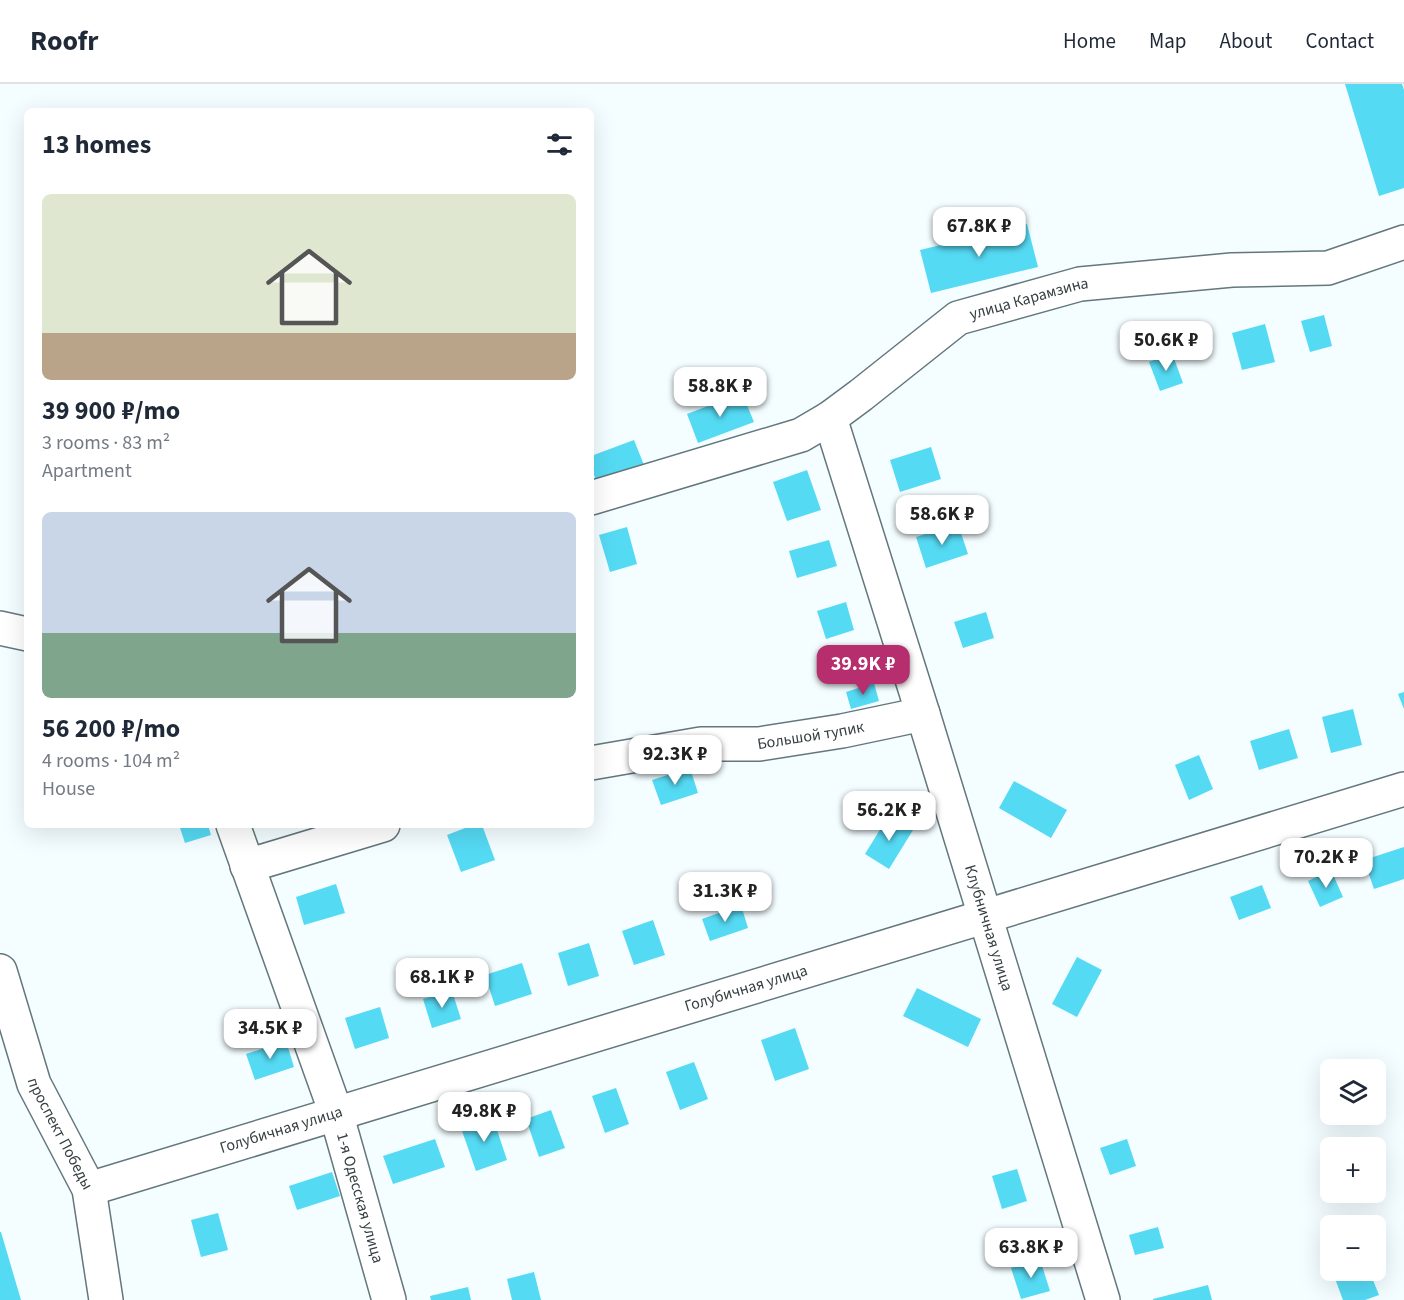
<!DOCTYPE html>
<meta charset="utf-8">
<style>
:root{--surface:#fff;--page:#f2f2f3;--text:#1f2937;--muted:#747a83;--line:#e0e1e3;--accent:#b62e6d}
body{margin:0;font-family:"Source Sans 3",sans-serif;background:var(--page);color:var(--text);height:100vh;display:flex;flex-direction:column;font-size:22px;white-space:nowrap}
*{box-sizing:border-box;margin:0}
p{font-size:20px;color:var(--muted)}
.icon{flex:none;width:33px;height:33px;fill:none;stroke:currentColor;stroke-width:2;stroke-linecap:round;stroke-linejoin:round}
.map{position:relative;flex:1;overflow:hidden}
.side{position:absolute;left:24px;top:24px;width:570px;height:720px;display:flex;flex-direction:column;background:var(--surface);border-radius:9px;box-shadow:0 6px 24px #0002}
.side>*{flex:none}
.buttons{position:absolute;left:1320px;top:975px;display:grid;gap:12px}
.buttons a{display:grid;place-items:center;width:66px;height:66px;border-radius:9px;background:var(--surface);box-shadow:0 6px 24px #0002;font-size:30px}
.price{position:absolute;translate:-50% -51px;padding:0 14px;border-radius:12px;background:#fff;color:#222;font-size:20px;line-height:39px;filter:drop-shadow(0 2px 3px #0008)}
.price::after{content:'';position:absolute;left:50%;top:36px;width:18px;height:14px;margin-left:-9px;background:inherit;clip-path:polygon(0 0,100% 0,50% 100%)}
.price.active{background:var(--accent);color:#fff}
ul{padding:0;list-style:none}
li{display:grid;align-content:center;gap:12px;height:318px;padding:0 18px}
li span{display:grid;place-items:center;height:186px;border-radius:9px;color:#555}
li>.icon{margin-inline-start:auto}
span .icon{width:108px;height:108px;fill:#fffc;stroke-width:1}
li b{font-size:26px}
h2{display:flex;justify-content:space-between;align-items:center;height:72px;padding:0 18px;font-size:26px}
header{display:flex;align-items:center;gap:36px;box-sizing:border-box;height:84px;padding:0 30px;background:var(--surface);border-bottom:2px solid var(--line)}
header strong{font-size:28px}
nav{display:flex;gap:33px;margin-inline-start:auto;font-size:21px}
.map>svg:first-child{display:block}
</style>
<header>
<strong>Roofr</strong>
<nav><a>Home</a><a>Map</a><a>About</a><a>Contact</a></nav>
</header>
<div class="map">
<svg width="1404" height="1216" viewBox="0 0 1404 1216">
<rect width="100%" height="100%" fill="#f4fdff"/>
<!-- building -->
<path fill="#55daf4" d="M 1345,0 L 1402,0 L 1404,6 L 1404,104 L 1379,112 Z
M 1027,140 L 1038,183 L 931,209 L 920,166 Z
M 1324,231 L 1332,262 L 1310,268 L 1301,237 Z
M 1265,240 L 1275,278 L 1242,286 L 1232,249 Z
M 1172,269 L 1183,299 L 1160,307 L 1149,278 Z
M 742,309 L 754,338 L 698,359 L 687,330 Z
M 634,356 L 644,381 L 597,399 L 591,383 L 591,372 Z
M 931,363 L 941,395 L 900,408 L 890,376 Z
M 807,386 L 821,426 L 787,437 L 773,398 Z
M 958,440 L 968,470 L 926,484 L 916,453 Z
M 627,443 L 637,480 L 610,488 L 599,451 Z
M 829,456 L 837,482 L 797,494 L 789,467 Z
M 846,518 L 854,546 L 826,555 L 817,527 Z
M 986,528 L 994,554 L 963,564 L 954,538 Z
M 874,599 L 879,617 L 851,625 L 846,608 Z
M 1404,608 L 1404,625 L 1398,610 Z
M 1353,625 L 1362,661 L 1331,669 L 1322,633 Z
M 1289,645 L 1298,674 L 1259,686 L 1250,657 Z
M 1199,671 L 1213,705 L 1189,716 L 1175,681 Z
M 690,684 L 698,709 L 661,721 L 652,696 Z
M 1014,697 L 1067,726 L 1051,754 L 999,724 Z
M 889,731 L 913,746 L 889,785 L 865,770 Z
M 179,741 L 208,741 L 211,751 L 185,759 Z
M 473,741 L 482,741 L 495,776 L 461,788 L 447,751 Z
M 1404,763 L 1404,795 L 1374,805 L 1364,776 Z
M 1331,786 L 1343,813 L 1320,823 L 1308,797 Z
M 336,800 L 345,829 L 304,841 L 296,813 Z
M 1262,801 L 1271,824 L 1239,836 L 1230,813 Z
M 741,821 L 748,844 L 710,857 L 702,835 Z
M 653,836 L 665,871 L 634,881 L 622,847 Z
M 589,859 L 599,892 L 568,902 L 558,869 Z
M 1077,873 L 1102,886 L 1077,933 L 1052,920 Z
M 522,879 L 532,910 L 495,922 L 485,891 Z
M 917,904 L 981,935 L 968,963 L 903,932 Z
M 452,907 L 461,935 L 432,944 L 423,915 Z
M 380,923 L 389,954 L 355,965 L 345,934 Z
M 795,944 L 809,985 L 775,997 L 761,956 Z
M 286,957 L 294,983 L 255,996 L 246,970 Z
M 694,978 L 708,1015 L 680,1026 L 666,988 Z
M 616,1004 L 629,1040 L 605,1049 L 592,1012 Z
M 551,1026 L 565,1064 L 539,1073 L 526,1035 Z
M 492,1031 L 507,1076 L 476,1087 L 460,1041 Z
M 435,1055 L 445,1083 L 393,1100 L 383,1072 Z
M 1127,1055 L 1136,1082 L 1110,1091 L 1100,1064 Z
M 1017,1085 L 1027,1117 L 1002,1125 L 992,1092 Z
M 332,1088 L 340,1112 L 297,1126 L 289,1102 Z
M 218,1129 L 228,1166 L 201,1173 L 191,1136 Z
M 1158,1143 L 1164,1164 L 1135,1171 L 1129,1151 Z
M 0,1148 L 1,1148 L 21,1216 L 0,1216 Z
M 1040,1175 L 1050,1207 L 1021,1215 L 1011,1184 Z
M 1348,1186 L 1369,1186 L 1379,1211 L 1365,1216 L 1343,1216 L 1334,1192 Z
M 534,1188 L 541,1216 L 512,1216 L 507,1195 Z
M 1208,1201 L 1212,1216 L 1153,1216 L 1153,1215 Z
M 468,1203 L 471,1216 L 431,1216 L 430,1212 Z"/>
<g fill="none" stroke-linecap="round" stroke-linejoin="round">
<!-- minor casing -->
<g stroke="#63777c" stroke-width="36">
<g id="minor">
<path id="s1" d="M 830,334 L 923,630 L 1103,1216"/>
<path id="s2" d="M 591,414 L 801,351 L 830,334 L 861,311 L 958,234 L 1080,200 L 1232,186 L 1328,184 L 1404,158"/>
<path d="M 0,544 L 27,550"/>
<path id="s3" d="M 591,679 L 701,660 L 759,660 L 842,647 L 923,630"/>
<path id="s4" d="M 233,741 L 336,1029 L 389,1216"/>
<path d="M 247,782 L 383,741"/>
<path id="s5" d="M 0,887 L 34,1000 L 89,1105 L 106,1216"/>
<path id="s6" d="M 89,1105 C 527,969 966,839 1404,705"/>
</g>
</g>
<!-- minor -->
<use href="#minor" stroke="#fff" stroke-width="33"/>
</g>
<g text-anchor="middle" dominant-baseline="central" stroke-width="4.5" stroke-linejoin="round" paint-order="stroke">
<!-- street labels -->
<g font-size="16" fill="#363f41" stroke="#f4fdff">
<text stroke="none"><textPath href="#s2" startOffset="489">улица Карамзина</textPath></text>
<text stroke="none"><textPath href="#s3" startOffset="222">Большой тупик</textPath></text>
<text stroke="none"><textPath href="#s1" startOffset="534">Клубничная улица</textPath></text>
<text stroke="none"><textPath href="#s6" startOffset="687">Голубичная улица</textPath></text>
<text stroke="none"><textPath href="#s6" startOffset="201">Голубичная улица</textPath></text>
<text stroke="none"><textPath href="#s5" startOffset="174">проспект Победы</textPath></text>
<text stroke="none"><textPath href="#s4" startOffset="394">1-я Одесская улица</textPath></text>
</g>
</g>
</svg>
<div class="buttons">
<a><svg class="icon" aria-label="layers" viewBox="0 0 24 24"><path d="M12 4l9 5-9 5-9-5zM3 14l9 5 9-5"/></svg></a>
<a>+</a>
<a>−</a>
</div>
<b class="price" style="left:979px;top:174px">67.8K ₽</b>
<b class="price" style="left:1166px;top:288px">50.6K ₽</b>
<b class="price" style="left:720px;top:334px">58.8K ₽</b>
<b class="price" style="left:942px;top:462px">58.6K ₽</b>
<b class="price active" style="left:863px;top:612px">39.9K ₽</b>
<b class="price" style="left:675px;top:702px">92.3K ₽</b>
<b class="price" style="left:889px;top:758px">56.2K ₽</b>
<b class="price" style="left:1326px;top:805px">70.2K ₽</b>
<b class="price" style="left:725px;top:839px">31.3K ₽</b>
<b class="price" style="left:442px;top:925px">68.1K ₽</b>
<b class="price" style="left:270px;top:976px">34.5K ₽</b>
<b class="price" style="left:484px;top:1059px">49.8K ₽</b>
<b class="price" style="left:1031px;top:1195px">63.8K ₽</b>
<section class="side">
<h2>13 homes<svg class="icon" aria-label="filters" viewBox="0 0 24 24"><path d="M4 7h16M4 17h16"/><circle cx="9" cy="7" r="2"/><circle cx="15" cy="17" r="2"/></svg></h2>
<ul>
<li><span style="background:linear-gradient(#dfe7d0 75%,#b9a48a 0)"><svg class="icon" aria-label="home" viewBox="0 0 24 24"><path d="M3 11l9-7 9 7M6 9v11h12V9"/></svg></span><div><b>39 900 ₽/mo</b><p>3 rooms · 83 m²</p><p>Apartment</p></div></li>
<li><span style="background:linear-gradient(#c9d6e8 65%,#7fa58c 0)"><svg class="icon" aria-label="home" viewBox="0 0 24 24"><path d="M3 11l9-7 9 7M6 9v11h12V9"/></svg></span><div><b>56 200 ₽/mo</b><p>4 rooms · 104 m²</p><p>House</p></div></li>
</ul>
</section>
</div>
